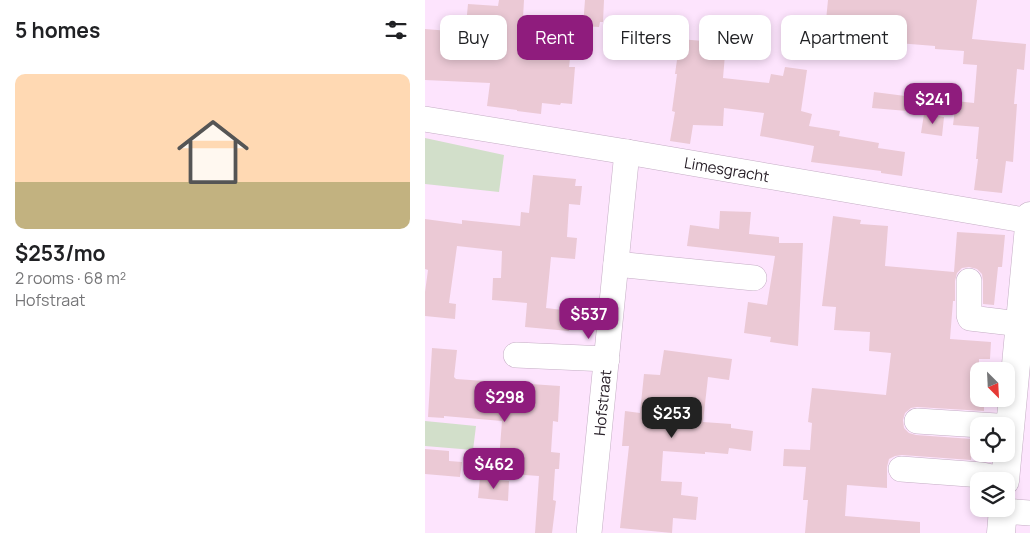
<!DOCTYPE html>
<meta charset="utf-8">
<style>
:root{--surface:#fff;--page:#f6f6f6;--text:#202124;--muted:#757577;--accent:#8f1c7d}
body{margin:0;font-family:Manrope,sans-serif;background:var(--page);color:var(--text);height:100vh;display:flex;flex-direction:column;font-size:19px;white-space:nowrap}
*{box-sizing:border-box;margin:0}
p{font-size:16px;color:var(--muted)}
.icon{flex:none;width:28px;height:28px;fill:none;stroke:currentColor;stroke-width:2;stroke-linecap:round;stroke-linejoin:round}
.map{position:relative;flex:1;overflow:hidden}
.drawer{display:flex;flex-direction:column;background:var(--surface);width:425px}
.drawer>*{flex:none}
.top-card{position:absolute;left:15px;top:15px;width:475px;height:45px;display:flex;gap:10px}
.needle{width:32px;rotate:156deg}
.fabs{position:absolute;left:545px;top:362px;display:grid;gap:10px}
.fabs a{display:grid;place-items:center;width:45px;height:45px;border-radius:10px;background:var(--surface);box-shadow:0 2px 8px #0003;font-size:25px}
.price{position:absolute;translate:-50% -42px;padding:0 11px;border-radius:10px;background:var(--accent);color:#fff;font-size:16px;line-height:32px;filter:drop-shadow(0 1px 2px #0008)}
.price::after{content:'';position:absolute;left:50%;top:30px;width:15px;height:11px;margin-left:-8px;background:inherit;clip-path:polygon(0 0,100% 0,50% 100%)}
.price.current{background:#222;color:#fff}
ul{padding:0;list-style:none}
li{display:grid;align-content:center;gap:10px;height:265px;padding:0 15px}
li span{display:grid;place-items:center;height:155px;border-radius:10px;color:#555}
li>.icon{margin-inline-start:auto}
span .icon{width:90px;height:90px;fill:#fffc;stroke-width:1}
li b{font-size:21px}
h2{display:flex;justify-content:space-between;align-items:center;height:60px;padding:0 15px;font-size:21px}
.pill{padding:0 18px;border-radius:10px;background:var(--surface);box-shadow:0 2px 8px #0003;font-size:18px;line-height:45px}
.pill.current{background:var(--accent);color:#fff}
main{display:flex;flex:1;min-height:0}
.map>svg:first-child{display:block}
</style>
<main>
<section class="drawer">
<h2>5 homes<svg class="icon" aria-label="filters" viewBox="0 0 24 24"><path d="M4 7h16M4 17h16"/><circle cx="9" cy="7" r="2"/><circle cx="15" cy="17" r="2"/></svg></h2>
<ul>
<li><span style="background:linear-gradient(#ffd9b3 70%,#c2b280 0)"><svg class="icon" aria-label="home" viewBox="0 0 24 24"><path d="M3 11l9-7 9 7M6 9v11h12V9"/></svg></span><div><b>$253/mo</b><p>2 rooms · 68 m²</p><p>Hofstraat</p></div></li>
</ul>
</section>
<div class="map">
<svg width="605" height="533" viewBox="0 0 605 533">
<rect width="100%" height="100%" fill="#fde4fd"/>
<!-- green -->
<path fill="#d2dfca" d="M 0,138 L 79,155 L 74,192 L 0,184 Z
M 0,421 L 51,426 L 48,450 L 0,446 Z"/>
<!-- building -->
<path fill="#ebc9d5" d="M 74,0 L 99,0 L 97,36 L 123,38 L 122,49 L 146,50 L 144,67 L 150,67 L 147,104 L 136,103 L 135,105 L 117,103 L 116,114 L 92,111 L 92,110 L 62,106 L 65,83 L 0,80 L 0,29 L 37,32 L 37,25 L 41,25 L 43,4 L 73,6 Z
M 160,0 L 179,0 L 178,22 L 175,22 L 174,27 L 158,26 Z
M 403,0 L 552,0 L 547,39 L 601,44 L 599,70 L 592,69 L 589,104 L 592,104 L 588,162 L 581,161 L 577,193 L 549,190 L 553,159 L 551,159 L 554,127 L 528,125 L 531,101 L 549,103 L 552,65 L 538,64 L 539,51 L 510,49 L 510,46 L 422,39 L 421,43 L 399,41 Z
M 255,39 L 301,43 L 298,78 L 344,83 L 346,74 L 358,76 L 360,67 L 382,70 L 376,111 L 387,114 L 384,126 L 415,131 L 414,136 L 454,143 L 453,148 L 480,152 L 477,176 L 456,173 L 456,171 L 386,162 L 389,146 L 335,136 L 339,113 L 299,108 L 298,126 L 268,125 L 265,144 L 245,141 L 250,112 L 247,111 L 252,74 L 250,74 Z
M 449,92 L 496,98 L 494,112 L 447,108 Z
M 499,114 L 519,117 L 517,136 L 496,133 Z
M 108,175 L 151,179 L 150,186 L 157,186 L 155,205 L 144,204 L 142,237 L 152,238 L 150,259 L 126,257 L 121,308 L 146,311 L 144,331 L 100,327 L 102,303 L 67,300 L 68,278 L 76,278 L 77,251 L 32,246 L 24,303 L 31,304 L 30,319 L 0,316 L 0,292 L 3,270 L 0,269 L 0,219 L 37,224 L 37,220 L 95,226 L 96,212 L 104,213 Z
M 295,211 L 326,212 L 324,234 L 354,237 L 354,243 L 378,243 L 373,346 L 345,342 L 346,337 L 319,333 L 323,302 L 342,305 L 350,256 L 262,246 L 265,225 L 294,229 Z
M 408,216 L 436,220 L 435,224 L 463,226 L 460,266 L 529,272 L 532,232 L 580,235 L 577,267 L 573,267 L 569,305 L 558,304 L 558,281 L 557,274 L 552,269 L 544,267 L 537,268 L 532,273 L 530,281 L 530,301 L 528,301 L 525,339 L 566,342 L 565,359 L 554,359 L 554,399 L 559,399 L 559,411 L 492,407 L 486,408 L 480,413 L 478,420 L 479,428 L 484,433 L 491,435 L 547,439 L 546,460 L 477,455 L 470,456 L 464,459 L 462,467 L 462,488 L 422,485 L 420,516 L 495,522 L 495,533 L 380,533 L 383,500 L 378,500 L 381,467 L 358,466 L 359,449 L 385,450 L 387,423 L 383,422 L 387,388 L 461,395 L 466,353 L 444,351 L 445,332 L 409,330 L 411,307 L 397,306 Z
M 7,348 L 32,350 L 29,377 L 31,379 L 135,386 L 133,422 L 128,421 L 126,452 L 135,453 L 134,469 L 130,469 L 128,500 L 131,501 L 127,533 L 110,533 L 114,476 L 73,473 L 77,421 L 19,416 L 19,418 L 3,417 Z
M 239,350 L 307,359 L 304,380 L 283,377 L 278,422 L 306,424 L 306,428 L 328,431 L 326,451 L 304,448 L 303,454 L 280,452 L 280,454 L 238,451 L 236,481 L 257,482 L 256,495 L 273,497 L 271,520 L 248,518 L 247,533 L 195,528 L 204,446 L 197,446 L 200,411 L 215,413 L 219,374 L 235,375 Z
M 0,449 L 24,451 L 24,461 L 37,462 L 35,477 L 0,474 Z
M 55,478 L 84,481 L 83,501 L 53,498 Z"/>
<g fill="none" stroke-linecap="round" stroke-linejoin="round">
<!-- minor casing -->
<g stroke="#c4adc4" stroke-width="26">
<g id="minor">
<path id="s1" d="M 0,119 L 202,152 L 605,221"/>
<path d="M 191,264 L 329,278"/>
<path d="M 544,281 L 544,315 L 545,318 L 595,324"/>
<path d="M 91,355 L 182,359"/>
<path d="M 492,421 L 572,426"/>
<path d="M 476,469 L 557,475 L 581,480"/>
<path d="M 578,511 L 605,513"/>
<path id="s2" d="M 164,533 L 202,152"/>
</g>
</g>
<!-- major casing -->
<g stroke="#c4adc4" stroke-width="29">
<path id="major" d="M 580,481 L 605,216
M 576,533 L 578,509"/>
</g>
<!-- minor -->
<use href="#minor" stroke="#fff" stroke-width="25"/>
<!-- major -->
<use href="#major" stroke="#fff" stroke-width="28"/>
</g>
<g text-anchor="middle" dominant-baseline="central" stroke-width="4.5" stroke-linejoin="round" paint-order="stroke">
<!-- street labels -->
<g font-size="15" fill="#292029" stroke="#fff">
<text stroke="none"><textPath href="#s1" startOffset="306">Limesgracht</textPath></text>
<text stroke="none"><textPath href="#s2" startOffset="131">Hofstraat</textPath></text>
</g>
</g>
</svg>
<div class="fabs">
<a><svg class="needle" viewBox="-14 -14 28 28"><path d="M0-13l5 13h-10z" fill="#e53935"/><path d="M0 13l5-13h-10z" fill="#757577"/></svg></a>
<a><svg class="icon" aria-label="locate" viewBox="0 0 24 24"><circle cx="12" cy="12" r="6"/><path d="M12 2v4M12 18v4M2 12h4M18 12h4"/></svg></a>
<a><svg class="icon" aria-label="layers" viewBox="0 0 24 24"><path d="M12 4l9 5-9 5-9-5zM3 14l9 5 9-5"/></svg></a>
</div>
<b class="price" style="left:508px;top:125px">$241</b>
<b class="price" style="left:164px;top:340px">$537</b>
<b class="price" style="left:80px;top:423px">$298</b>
<b class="price current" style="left:247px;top:439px">$253</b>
<b class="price" style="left:69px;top:490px">$462</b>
<div class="top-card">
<a class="pill">Buy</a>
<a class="pill current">Rent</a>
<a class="pill">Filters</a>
<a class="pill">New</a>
<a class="pill">Apartment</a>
</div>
</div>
</main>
